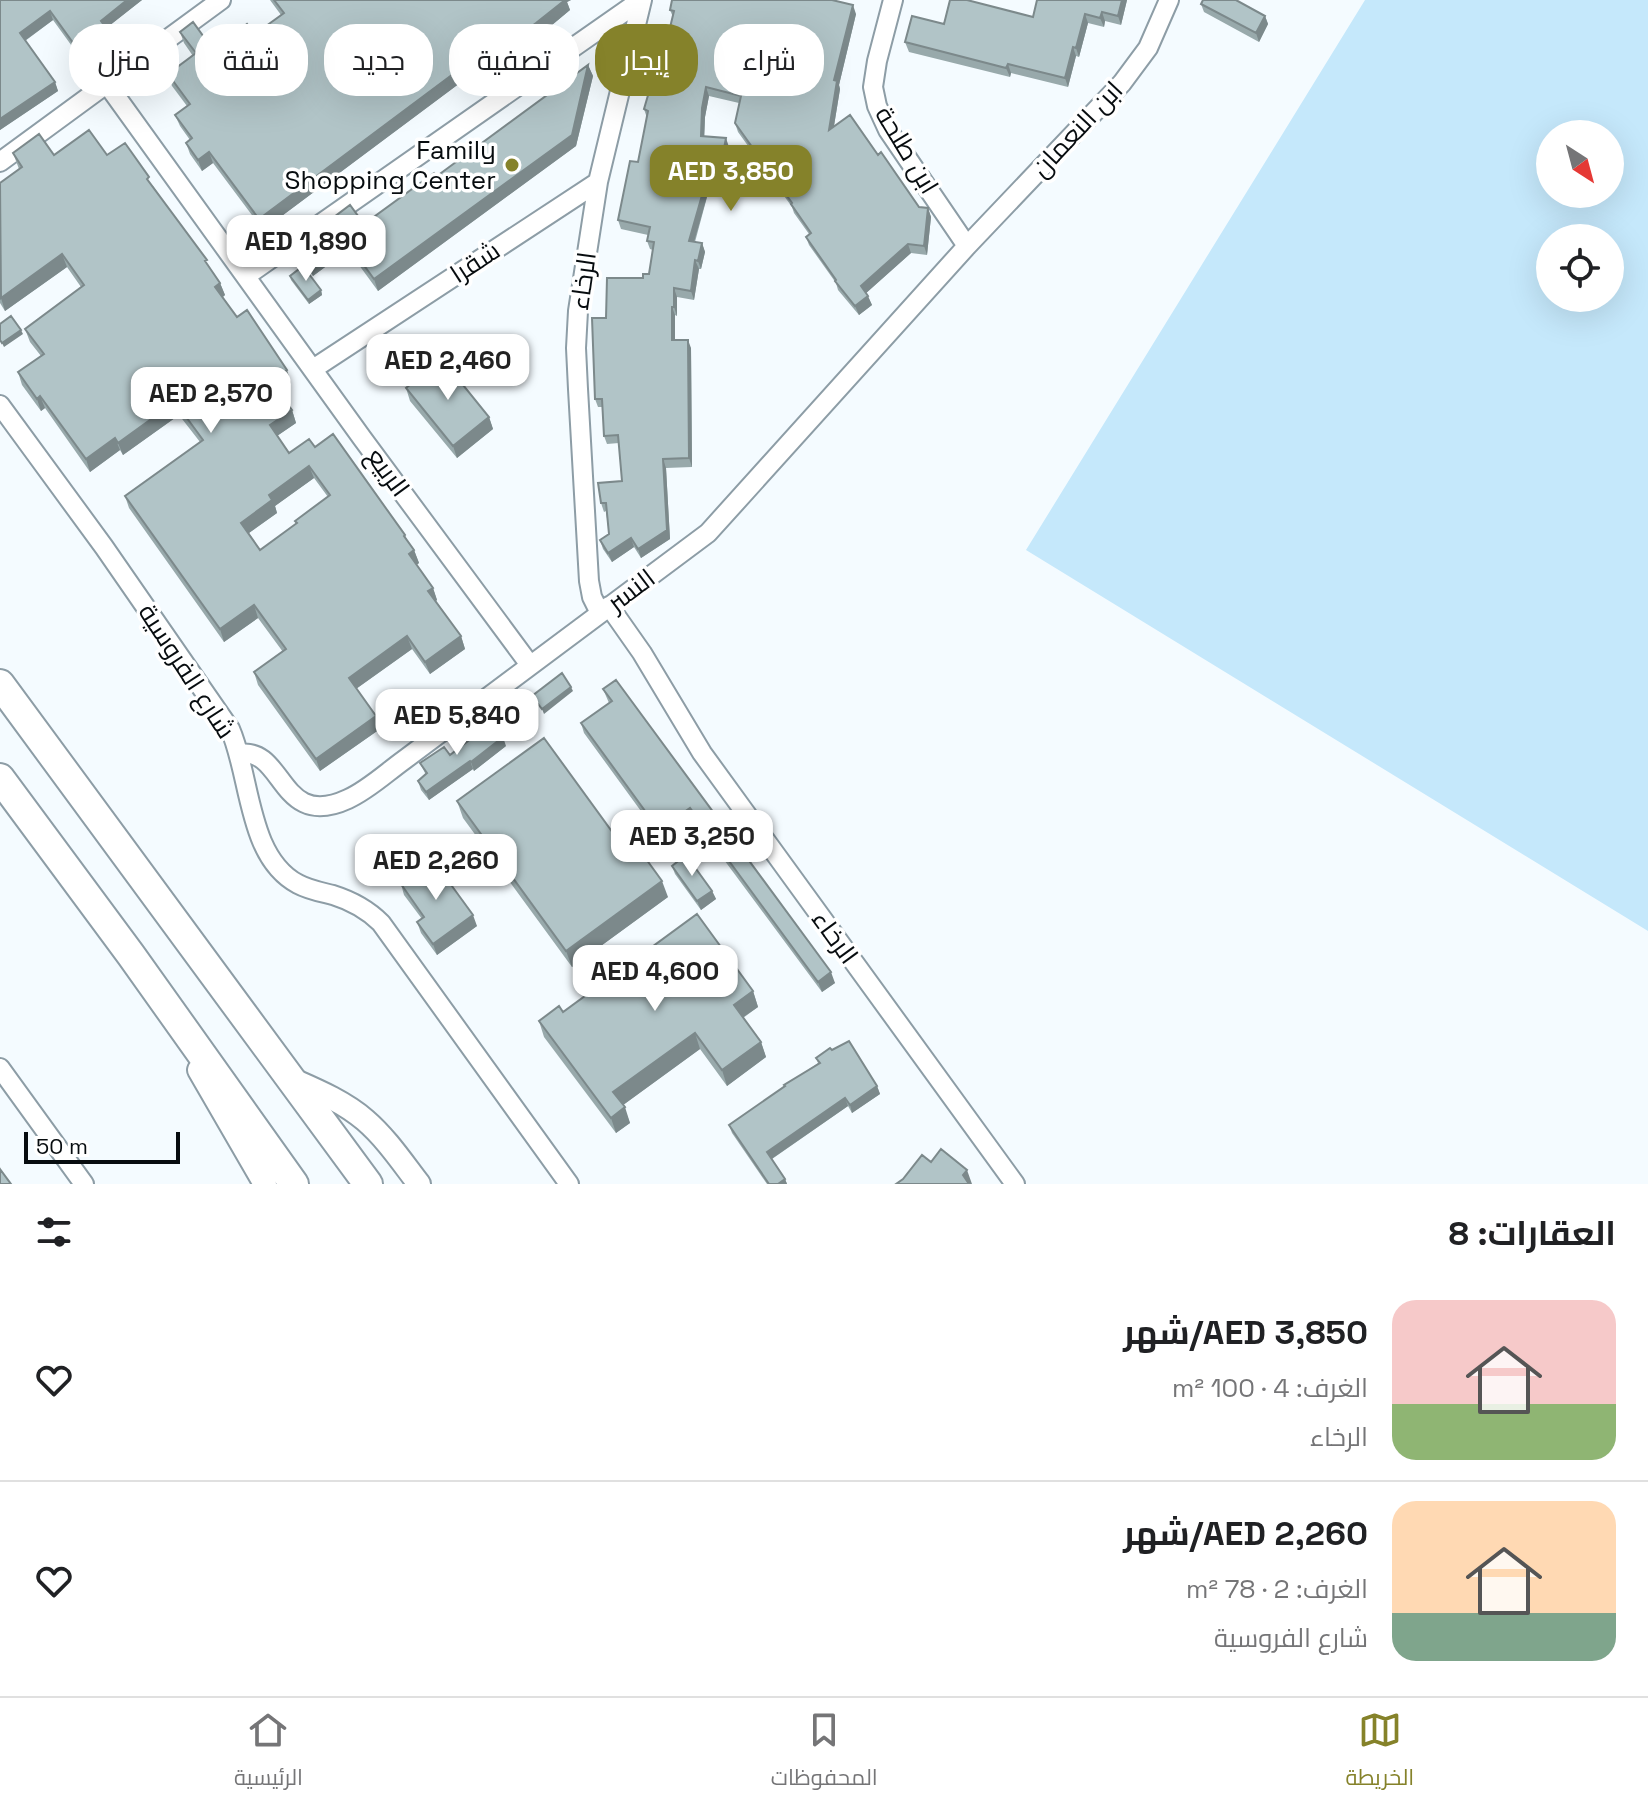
<!DOCTYPE html>
<html lang="ar">
<meta charset="utf-8">
<style>
:root{--surface:#fff;--page:#f2f2f2;--text:#202124;--muted:#757577;--line:#e0e0e0;--accent:#85822a}
body{margin:0;font-family:"Space Grotesk",Cairo,sans-serif;background:var(--page);color:var(--text);direction:rtl;height:100vh;display:flex;flex-direction:column;font-size:30px;white-space:nowrap}
*{box-sizing:border-box;margin:0}
p{font-size:26px;color:var(--muted)}
.icon{flex:none;width:44px;height:44px;fill:none;stroke:currentColor;stroke-width:2;stroke-linecap:round;stroke-linejoin:round}
.map{position:relative;height:1184px;overflow:hidden;direction:ltr}
.details{display:flex;flex-direction:column;background:var(--surface);flex:1}
.details>*{flex:none}
.top-card{position:absolute;left:24px;top:24px;width:800px;height:72px;direction:rtl;display:flex;gap:16px}
.needle{width:52px;rotate:144deg}
.controls{position:absolute;left:1536px;top:120px;display:grid;gap:16px}
.controls a{display:grid;place-items:center;width:88px;height:88px;border-radius:50%;background:var(--surface);box-shadow:0 8px 32px #0002;font-size:40px}
.scale{position:absolute;left:24px;bottom:20px;width:156px;box-sizing:border-box;padding-left:8px;border:4px solid #070c0f;border-top:0;font-size:22px;line-height:28px;white-space:nowrap;color:#070c0f;-webkit-text-stroke:6px #fff;paint-order:stroke}
.price{position:absolute;translate:-50% -68px;padding:0 18px;border-radius:16px;background:#fff;color:#222;font-size:26px;line-height:52px;filter:drop-shadow(0 2px 4px #0008)}
.price::after{content:'';position:absolute;left:50%;top:48px;width:24px;height:18px;margin-left:-12px;background:inherit;clip-path:polygon(0 0,100% 0,50% 100%)}
.price.on{background:var(--accent);color:#fff}
ul{padding:0;list-style:none}
li{display:flex;align-items:center;gap:24px;height:200px;padding:0 32px}
li+li{border-top:2px solid var(--line)}
li span{display:grid;place-items:center;flex:none;width:224px;height:160px;border-radius:24px;color:#555}
li>.icon{margin-inline-start:auto}
span .icon{width:96px;height:96px;fill:#fffc;stroke-width:1}
li b{font-size:34px}
h2{display:flex;justify-content:space-between;align-items:center;height:96px;padding:0 32px;font-size:34px}
.pill{padding:0 28px;border-radius:32px;background:var(--surface);box-shadow:0 8px 32px #0002;font-size:28px;line-height:72px}
.pill.on{background:var(--accent);color:#fff}
.tabs{display:flex;justify-content:space-around;align-items:center;height:112px;border-top:2px solid var(--line);background:var(--surface);font-size:22px;color:var(--muted)}
.tabs a{display:grid;justify-items:center;gap:4px}
.tabs .on{color:var(--accent)}
.map>svg:first-child{display:block}
</style>
<div class="map">
<svg width="1648" height="1184" viewBox="0 0 1648 1184">
<rect width="100%" height="100%" fill="#f4fbff"/>
<!-- green -->
<path fill="#c5e8fb" fill-rule="evenodd" d="M 1365,0 L 1648,0 L 1648,931 L 1026,550 ZM 1550,134 L 1610,134 L 1610,194 L 1550,194 ZM 1550,238 L 1610,238 L 1610,298 L 1550,298 Z"/>
<g fill="none" stroke-linecap="round" stroke-linejoin="round">
<!-- minor casing -->
<g stroke="#8d9da6" stroke-width="22">
<path id="minor" d="M 893,0 L 877,61 L 873,87 L 877,106 L 888,130 L 967,246
M 107,84 L 362,438 L 530,665
M 0,162 L 221,0
M 246,276 L 641,0
M 313,369 L 598,182
M 0,405 L 104,547 L 230,729 C 251,776 247,857 298,884 C 309,890 321,892 333,895 C 352,901 367,909 381,923 L 569,1184
M 609,606 L 642,653 L 702,753 L 1015,1184
M 600,613 L 592,597 L 589,581 L 578,389 L 576,348 L 578,311 L 598,182 L 642,0
M 240,754 C 285,747 279,831 348,799 C 368,790 386,773 404,760 L 708,533 L 967,246 L 1122,83 L 1148,48 L 1169,0
M 0,1068 L 84,1184"/>
</g>
<!-- tertiary casing -->
<g stroke="#8d9da6" stroke-width="26">
<path id="tertiary" d="M 199,1070 L 265,1184
M 293,1080 C 318,1091 344,1102 365,1120 C 386,1138 402,1162 419,1184"/>
</g>
<!-- trunk casing -->
<g stroke="#8d9da6" stroke-width="32">
<path id="trunk" d="M 0,684 L 368,1184
M 0,778 L 131,955 L 294,1184"/>
</g>
<!-- minor -->
<use href="#minor" stroke="#fff" stroke-width="18"/>
<!-- tertiary -->
<use href="#tertiary" stroke="#fff" stroke-width="22"/>
<!-- trunk -->
<use href="#trunk" stroke="#fff" stroke-width="28"/>
</g>
<!-- wall -->
<path fill="#98a9ab" fill-rule="evenodd" d="M 0,0 L 142,0 L 106,28 L 115,40 L 118,49 L 87,71 L 77,58 L 74,49 L 53,20 L 25,41 L 55,82 L 58,91 L 0,130 Z
M 270,0 L 571,0 L 567,2 L 570,10 L 540,35 L 490,70 L 489,68 L 467,84 L 464,80 L 263,230 L 213,163 L 202,171 L 190,154 L 186,143 L 190,140 L 180,126 L 175,115 L 187,106 L 172,86 L 168,74 L 193,56 L 184,43 L 180,32 L 209,44 L 223,43 L 255,34 L 281,15 Z
M 1037,0 L 1127,0 L 1121,25 L 1105,21 L 1104,27 L 1088,23 L 1079,57 L 1076,56 L 1068,87 L 1011,73 L 1010,77 L 909,52 L 905,42 L 944,24 L 1033,17 Z
M 1201,4 L 1265,16 L 1268,24 L 1259,42 L 1204,12 Z
M 670,10 L 856,14 L 839,85 L 840,89 L 834,126 L 878,155 L 919,207 L 928,208 L 931,217 L 927,255 L 911,253 L 866,293 L 872,305 L 859,315 L 838,290 L 836,283 L 809,245 L 806,237 L 809,234 L 794,213 L 792,207 L 738,132 L 735,123 L 739,103 L 709,96 L 705,117 L 704,136 L 729,147 L 721,188 L 710,186 L 695,242 L 702,243 L 705,252 L 701,269 L 699,269 L 694,300 L 677,297 L 677,316 L 675,315 L 675,340 L 691,348 L 692,467 L 666,468 L 670,539 L 641,558 L 634,547 L 612,562 L 603,549 L 600,540 L 609,534 L 606,511 L 604,512 L 601,503 L 622,481 L 619,443 L 607,444 L 604,436 L 603,407 L 598,407 L 595,399 L 606,318 L 643,278 L 649,274 L 653,250 L 650,249 L 647,241 L 648,235 L 621,229 L 618,220 L 638,162 L 647,118 L 644,109 L 660,69 L 673,17 Z
M 588,65 L 593,76 L 576,146 L 378,291 L 348,250 L 313,276 L 297,256 L 293,244 L 314,232 L 364,224 L 437,176 Z
M 13,153 L 107,155 L 153,186 L 220,283 L 225,295 L 223,297 L 237,317 L 291,383 L 278,392 L 292,410 L 296,423 L 277,436 L 289,453 L 315,447 L 405,535 L 407,540 L 414,550 L 419,563 L 416,565 L 433,588 L 437,600 L 436,601 L 461,636 L 465,649 L 430,674 L 412,649 L 356,689 L 380,729 L 320,771 L 258,685 L 254,672 L 283,652 L 258,618 L 224,642 L 129,508 L 125,496 L 200,442 L 179,415 L 123,455 L 120,450 L 90,472 L 45,408 L 41,411 L 22,385 L 18,372 L 41,356 L 30,342 L 25,329 L 81,287 L 67,267 L 5,311 L 0,303 L 0,183 L 19,169 ZM 314,478 L 328,497 L 295,521 L 296,524 L 260,550 L 249,533 L 277,513 L 275,506 Z
M 290,276 L 321,290 L 322,295 L 309,304 L 291,280 Z
M 406,388 L 489,417 L 493,429 L 457,458 L 410,401 Z
M 603,689 L 835,983 L 822,992 L 693,818 L 662,840 L 584,733 L 581,723 L 609,703 Z
M 506,746 L 474,771 L 473,769 L 429,800 L 421,790 L 418,781 L 426,775 L 420,763 L 450,755 Z
M 457,801 L 668,897 L 572,967 L 463,818 Z
M 672,866 L 712,891 L 716,899 L 701,910 L 675,874 Z
M 401,884 L 477,926 L 437,955 L 421,933 L 417,922 L 422,919 L 404,895 Z
M 753,991 L 758,1007 L 743,1018 L 761,1042 L 766,1057 L 727,1086 L 700,1049 L 623,1105 L 630,1123 L 616,1133 L 544,1037 L 539,1021 L 563,1012 Z
M 832,1050 L 877,1086 L 880,1094 L 852,1113 L 848,1106 L 772,1159 L 785,1179 L 787,1184 L 767,1184 L 732,1133 L 729,1125 L 818,1063 L 816,1058 Z"/>
<!-- shaded-wall -->
<path fill="#7c898b" d="M 127,0 L 142,0 L 104,30 L 101,21 Z
M 564,0 L 571,0 L 567,2 L 570,10 L 540,35 L 490,70 L 486,59 Z
M 1122,0 L 1127,0 L 1121,25 L 1118,16 Z
M 853,5 L 856,14 L 839,85 L 840,89 L 832,138 L 829,130 L 834,80 Z
M 50,11 L 53,20 L 23,42 L 20,33 Z
M 1102,12 L 1105,21 L 1104,27 L 1100,18 Z
M 1085,14 L 1088,23 L 1079,57 L 1076,48 Z
M 1265,16 L 1268,24 L 1259,42 L 1256,33 Z
M 115,40 L 118,49 L 87,71 L 84,62 Z
M 1073,47 L 1076,56 L 1068,87 L 1065,78 Z
M 485,57 L 489,68 L 467,84 L 463,73 Z
M 1008,64 L 1011,73 L 1010,77 L 1006,68 Z
M 588,65 L 593,76 L 576,146 L 378,291 L 374,279 Z
M 460,69 L 464,80 L 263,230 L 259,219 Z
M 55,82 L 58,91 L 0,130 L 0,119 Z
M 706,87 L 709,96 L 705,117 L 704,145 L 701,136 L 702,108 Z
M 726,138 L 729,147 L 721,188 L 718,180 Z
M 209,152 L 213,163 L 202,171 L 198,160 Z
M 707,178 L 710,186 L 692,249 L 689,241 Z
M 928,208 L 931,217 L 927,255 L 924,246 Z
M 344,238 L 348,250 L 313,276 L 308,264 Z
M 702,243 L 705,252 L 701,269 L 698,261 Z
M 908,244 L 911,253 L 864,295 L 861,286 Z
M 62,254 L 67,267 L 5,311 L 1,298 Z
M 695,260 L 699,269 L 694,300 L 691,291 Z
M 220,283 L 225,295 L 220,299 L 215,287 Z
M 674,288 L 677,297 L 677,316 L 674,307 Z
M 321,290 L 322,295 L 309,304 L 308,300 Z
M 868,296 L 872,305 L 859,315 L 855,306 Z
M 672,307 L 675,315 L 675,349 L 672,340 Z
M 21,330 L 23,334 L 4,347 L 2,343 Z
M 688,340 L 691,348 L 692,467 L 689,458 Z
M 287,370 L 291,383 L 275,394 L 271,382 Z
M 40,396 L 45,408 L 41,411 L 37,399 Z
M 175,402 L 179,415 L 123,455 L 118,443 Z
M 292,410 L 296,423 L 274,438 L 270,425 Z
M 489,417 L 493,429 L 457,458 L 453,446 Z
M 115,438 L 120,450 L 90,472 L 86,459 Z
M 663,459 L 666,468 L 670,539 L 641,558 L 638,549 Z
M 309,466 L 314,478 L 275,506 L 277,513 L 246,535 L 241,523 L 269,495 Z
M 631,538 L 634,547 L 612,562 L 608,553 Z
M 414,550 L 419,563 L 414,567 L 409,554 Z
M 433,588 L 437,600 L 433,603 L 428,591 Z
M 254,605 L 258,618 L 224,642 L 220,629 Z
M 407,636 L 412,649 L 353,691 L 349,678 Z
M 461,636 L 465,649 L 430,674 L 425,662 Z
M 571,687 L 573,691 L 544,714 L 542,709 Z
M 376,716 L 380,729 L 320,771 L 316,759 Z
M 503,737 L 506,746 L 474,771 L 471,762 Z
M 470,761 L 473,769 L 429,800 L 426,792 Z
M 690,808 L 693,818 L 662,840 L 659,830 Z
M 662,881 L 668,897 L 572,967 L 566,951 Z
M 712,891 L 716,899 L 701,910 L 697,901 Z
M 473,915 L 477,926 L 437,955 L 433,944 Z
M 831,972 L 835,983 L 822,992 L 818,982 Z
M 753,991 L 758,1007 L 739,1020 L 734,1005 Z
M 695,1033 L 700,1049 L 619,1108 L 613,1092 Z
M 761,1042 L 766,1057 L 727,1086 L 722,1070 Z
M 877,1086 L 880,1094 L 852,1113 L 850,1105 Z
M 845,1098 L 848,1106 L 770,1160 L 767,1152 Z
M 625,1107 L 630,1123 L 616,1133 L 611,1118 Z
M 967,1170 L 972,1184 L 966,1184 L 963,1175 Z
M 785,1179 L 787,1184 L 778,1184 Z"/>
<!-- building -->
<path fill="#b1c4c7" stroke="#7c898b" stroke-width="2" fill-rule="evenodd" d="M 0,0 L 127,0 L 101,21 L 115,40 L 84,62 L 74,49 L 76,47 L 50,11 L 20,33 L 55,82 L 0,119 Z
M 274,0 L 565,0 L 536,23 L 486,59 L 485,57 L 463,73 L 460,69 L 259,219 L 209,152 L 198,160 L 186,143 L 192,138 L 175,115 L 190,104 L 168,74 L 196,53 L 180,32 L 193,22 L 209,44 L 219,37 L 223,43 L 247,24 L 255,34 L 284,13 Z
M 672,0 L 832,0 L 853,5 L 834,80 L 837,81 L 829,130 L 850,115 L 878,155 L 881,152 L 919,207 L 928,208 L 924,246 L 908,244 L 861,286 L 868,296 L 855,306 L 835,281 L 836,280 L 806,237 L 811,233 L 791,204 L 792,203 L 735,123 L 741,96 L 706,87 L 702,108 L 701,136 L 726,138 L 718,180 L 707,178 L 689,241 L 702,243 L 698,261 L 695,260 L 691,291 L 674,288 L 674,307 L 672,307 L 672,340 L 688,340 L 689,458 L 663,459 L 667,530 L 638,549 L 631,538 L 608,553 L 600,540 L 609,534 L 606,503 L 601,503 L 598,483 L 622,481 L 618,435 L 604,436 L 602,399 L 595,399 L 592,318 L 606,318 L 607,278 L 643,278 L 643,274 L 649,274 L 654,242 L 647,241 L 650,227 L 618,220 L 630,161 L 638,162 L 648,111 L 644,109 L 656,68 L 660,69 L 674,11 L 670,10 Z
M 950,0 L 967,0 L 1033,17 L 1037,0 L 1122,0 L 1118,16 L 1102,12 L 1100,18 L 1085,14 L 1076,48 L 1073,47 L 1065,78 L 1008,64 L 1006,68 L 905,42 L 912,16 L 944,24 Z
M 1203,0 L 1236,0 L 1265,16 L 1256,33 L 1201,4 Z
M 588,65 L 572,135 L 374,279 L 344,238 L 308,264 L 293,244 L 313,229 L 314,232 L 350,205 L 364,224 L 434,173 L 437,176 Z
M 89,130 L 107,155 L 125,143 L 149,177 L 147,179 L 207,260 L 205,261 L 220,283 L 215,287 L 237,317 L 247,310 L 287,370 L 271,382 L 292,410 L 270,425 L 289,453 L 309,439 L 315,447 L 333,434 L 405,535 L 404,536 L 414,550 L 409,554 L 433,588 L 428,591 L 461,636 L 425,662 L 407,636 L 349,678 L 376,716 L 316,759 L 254,672 L 286,649 L 254,605 L 220,629 L 125,496 L 203,440 L 175,402 L 118,443 L 115,438 L 86,459 L 40,396 L 37,399 L 18,372 L 44,354 L 25,329 L 84,285 L 62,254 L 1,298 L 0,183 L 22,167 L 13,153 L 39,134 L 54,155 ZM 309,466 L 330,495 L 295,521 L 297,523 L 260,550 L 241,523 L 272,500 L 269,495 Z
M 303,266 L 321,290 L 308,300 L 290,276 Z
M 11,316 L 21,330 L 2,343 L 0,340 L 0,324 Z
M 442,359 L 489,417 L 453,446 L 406,388 Z
M 562,673 L 571,687 L 542,709 L 532,696 Z
M 616,680 L 831,972 L 818,982 L 690,808 L 659,830 L 581,723 L 612,701 L 603,689 Z
M 491,723 L 503,737 L 471,762 L 470,761 L 426,792 L 418,781 L 427,773 L 420,763 L 444,747 L 450,755 Z
M 544,738 L 616,837 L 625,830 L 662,881 L 566,951 L 457,801 Z
M 686,855 L 712,891 L 697,901 L 672,866 Z
M 433,860 L 473,915 L 433,944 L 417,922 L 424,917 L 401,884 Z
M 697,914 L 753,991 L 734,1005 L 761,1042 L 722,1070 L 695,1033 L 613,1092 L 625,1107 L 611,1118 L 539,1021 L 559,1006 L 563,1012 Z
M 849,1041 L 877,1086 L 850,1105 L 845,1098 L 767,1152 L 785,1179 L 778,1184 L 769,1184 L 729,1125 L 785,1086 L 784,1085 L 820,1063 L 816,1058 L 830,1048 L 832,1050 Z
M 941,1149 L 967,1170 L 963,1175 L 969,1184 L 896,1184 L 903,1179 L 922,1155 L 931,1162 Z
M 0,1169 L 11,1184 L 0,1184 Z"/>
<!-- markers -->
<circle fill="#85822a" stroke="#fff" stroke-width="3" cx="512" cy="165" r="8"/>
<g text-anchor="middle" dominant-baseline="central" stroke-width="7" stroke-linejoin="round" paint-order="stroke">
<!-- street labels -->
<g font-size="26" fill="#070c0f" stroke="#fff">
<text transform="translate(1077 129) rotate(-47)">ابن النعمان</text>
<text transform="translate(907 150) rotate(59)">ابن طلحة</text>
<text transform="translate(475 262) rotate(-33)">شقرا</text>
<text transform="translate(583 281) rotate(-82)">الرخاء</text>
<text transform="translate(388 472) rotate(54)">الربيع</text>
<text transform="translate(631 590) rotate(-37)">النسر</text>
<text transform="translate(187 671) rotate(57)">شارع الفروسية</text>
<text transform="translate(835 937) rotate(54)">الرخاء</text>
</g>
<!-- poi labels -->
<g font-size="26" fill="#070c0f" stroke="#fff" text-anchor="end">
<text x="496" y="150">Family<tspan x="496" dy="30">Shopping Center</tspan></text>
</g>
</g>
</svg>
<div class="controls">
<a><svg class="needle" viewBox="-14 -14 28 28"><path d="M0-13l5 13h-10z" fill="#e53935"/><path d="M0 13l5-13h-10z" fill="#757577"/></svg></a>
<a><svg class="icon" aria-label="locate" viewBox="0 0 24 24"><circle cx="12" cy="12" r="6"/><path d="M12 2v4M12 18v4M2 12h4M18 12h4"/></svg></a>
</div>
<div class="scale">50 m</div>
<b class="price on" style="left:731px;top:213px">AED 3,850</b>
<b class="price" style="left:306px;top:283px">AED 1,890</b>
<b class="price" style="left:448px;top:402px">AED 2,460</b>
<b class="price" style="left:211px;top:435px">AED 2,570</b>
<b class="price" style="left:457px;top:757px">AED 5,840</b>
<b class="price" style="left:692px;top:878px">AED 3,250</b>
<b class="price" style="left:436px;top:902px">AED 2,260</b>
<b class="price" style="left:655px;top:1013px">AED 4,600</b>
<div class="top-card">
<a class="pill">شراء</a>
<a class="pill on">إيجار</a>
<a class="pill">تصفية</a>
<a class="pill">جديد</a>
<a class="pill">شقة</a>
<a class="pill">منزل</a>
</div>
</div>
<section class="details">
<h2>العقارات: 8<svg class="icon" aria-label="filters" viewBox="0 0 24 24"><path d="M4 7h16M4 17h16"/><circle cx="9" cy="7" r="2"/><circle cx="15" cy="17" r="2"/></svg></h2>
<ul>
<li><span style="background:linear-gradient(#f6c9c9 65%,#8fb573 0)"><svg class="icon" aria-label="home" viewBox="0 0 24 24"><path d="M3 11l9-7 9 7M6 9v11h12V9"/></svg></span><div><b>AED 3,850/شهر</b><p>الغرف: 4 · 100 m²</p><p>الرخاء</p></div><svg class="icon" aria-label="heart" viewBox="0 0 24 24"><path d="M12 20l-8-8c-3-5 5-10 8-4 3-6 11-1 8 4z"/></svg></li>
<li><span style="background:linear-gradient(#ffd9b3 70%,#7fa58c 0)"><svg class="icon" aria-label="home" viewBox="0 0 24 24"><path d="M3 11l9-7 9 7M6 9v11h12V9"/></svg></span><div><b>AED 2,260/شهر</b><p>الغرف: 2 · 78 m²</p><p>شارع الفروسية</p></div><svg class="icon" aria-label="heart" viewBox="0 0 24 24"><path d="M12 20l-8-8c-3-5 5-10 8-4 3-6 11-1 8 4z"/></svg></li>
</ul>
</section>
<nav class="tabs">
<a class="on"><svg class="icon" aria-label="map" viewBox="0 0 24 24"><path d="M3 6l6-2 6 2 6-2v14l-6 2-6-2-6 2zM9 4v14M15 6v14"/></svg>الخريطة</a>
<a><svg class="icon" aria-label="saved" viewBox="0 0 24 24"><path d="M7 4h10v16l-5-4-5 4z"/></svg>المحفوظات</a>
<a><svg class="icon" aria-label="home" viewBox="0 0 24 24"><path d="M3 11l9-7 9 7M6 9v11h12V9"/></svg>الرئيسية</a>
</nav>
